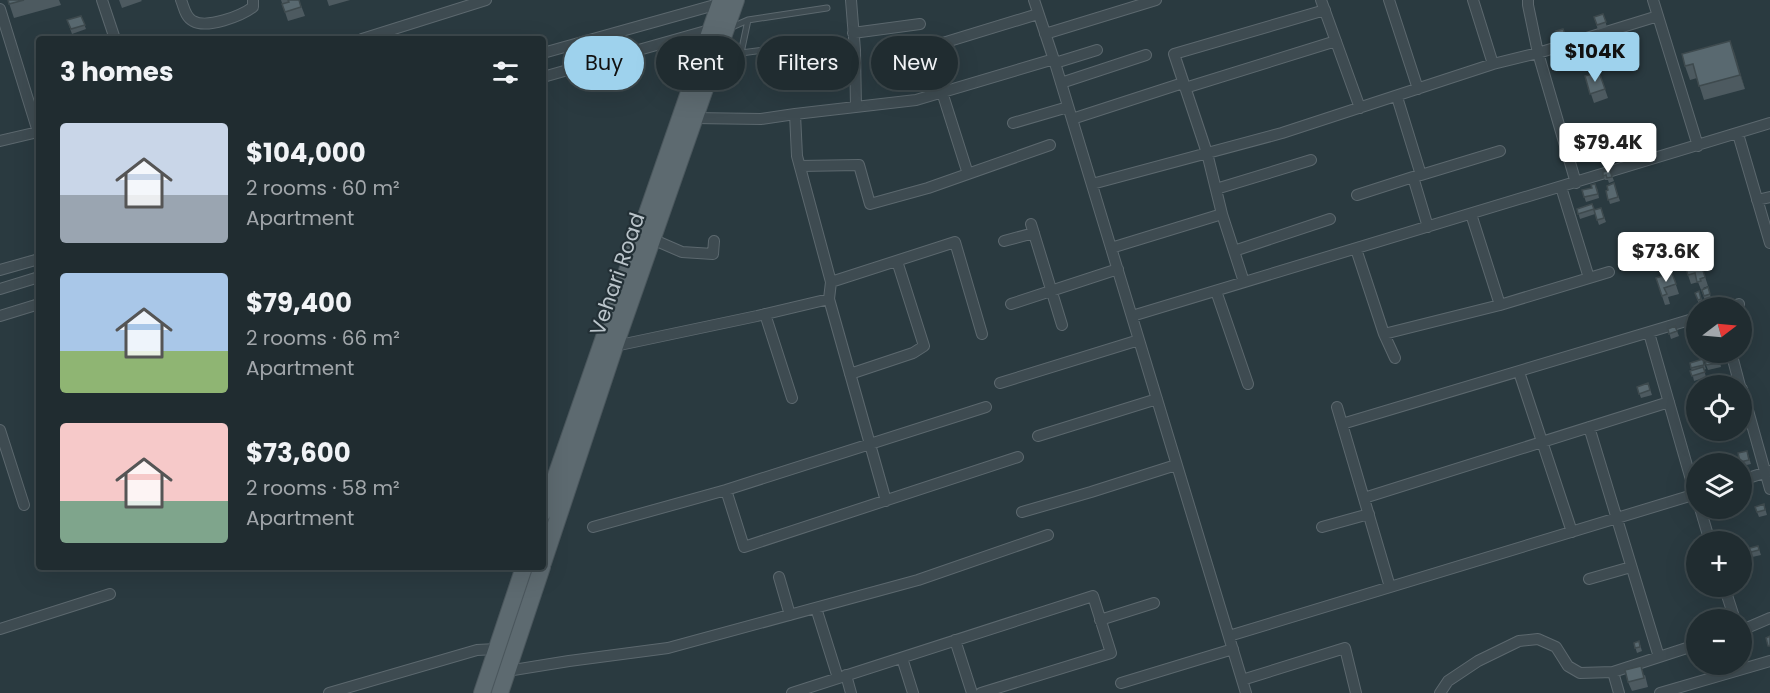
<!DOCTYPE html>
<meta charset="utf-8">
<style>
:root{--surface:#202c30;--page:#2d383c;--text:#f1f3f6;--muted:#a2a7ab;--line:#3d484c;--accent:#9ed2ed}
body{margin:0;font-family:Poppins,sans-serif;background:var(--page);color:var(--text);height:100vh;display:flex;flex-direction:column;font-size:22px;white-space:nowrap}
*{box-sizing:border-box;margin:0}
p{font-size:20px;color:var(--muted)}
.icon{flex:none;width:33px;height:33px;fill:none;stroke:currentColor;stroke-width:2;stroke-linecap:round;stroke-linejoin:round}
.map{position:relative;flex:1;overflow:hidden}
.side{position:absolute;left:36px;top:36px;width:510px;height:534px;display:flex;flex-direction:column;background:var(--surface);border-radius:6px;box-shadow:0 6px 24px #0002,0 0 0 2px var(--line)}
.side>*{flex:none}
.banner{position:absolute;left:564px;top:36px;width:570px;height:54px;display:flex;gap:12px}
.needle{width:39px;rotate:74deg}
.controls{position:absolute;left:1686px;top:297px;display:grid;gap:12px}
.controls a{display:grid;place-items:center;width:66px;height:66px;border-radius:50%;background:var(--surface);box-shadow:0 6px 24px #0002,0 0 0 2px var(--line);font-size:30px}
.price{position:absolute;translate:-50% -51px;padding:0 14px;border-radius:6px;background:#fff;color:#222;font-size:20px;line-height:39px;filter:drop-shadow(0 2px 3px #0008)}
.price::after{content:'';position:absolute;left:50%;top:36px;width:18px;height:14px;margin-left:-9px;background:inherit;clip-path:polygon(0 0,100% 0,50% 100%)}
.price.current{background:var(--accent);color:#111}
ul{padding:0;list-style:none}
li{display:flex;align-items:center;gap:18px;height:150px;padding:0 24px}
li span{display:grid;place-items:center;flex:none;width:168px;height:120px;border-radius:6px;color:#555}
li>.icon{margin-inline-start:auto}
span .icon{width:72px;height:72px;fill:#fffc;stroke-width:1}
li b{font-size:26px}
h2{display:flex;justify-content:space-between;align-items:center;height:72px;padding:0 24px;font-size:26px}
.pill{padding:0 21px;border-radius:27px;background:var(--surface);box-shadow:0 6px 24px #0002,0 0 0 2px var(--line);font-size:21px;line-height:54px}
.pill.current{background:var(--accent);color:#111}
.map>svg:first-child{display:block}
</style>
<div class="map">
<svg width="1770" height="693" viewBox="0 0 1770 693">
<rect width="100%" height="100%" fill="#2a3a40"/>
<g fill="none" stroke-linecap="round" stroke-linejoin="round">
<!-- lane casing -->
<g stroke="#5c686e" stroke-width="7">
<path id="lane" d="M 732,27 L 748,20 L 827,8
M 721,51 L 741,53 L 788,47
M 741,53 L 748,20"/>
</g>
<!-- street casing -->
<g stroke="#5c686e" stroke-width="12">
<path id="street" d="M 102,0 L 115,39
M 181,0 C 184,7 185,17 193,21 C 207,29 241,16 253,7 L 253,0
M 851,0 L 855,50 L 856,107
M 1034,0 L 1055,63 L 1246,693
M 1321,0 L 1360,108
M 1389,0 L 1418,89
M 1473,0 L 1493,64
M 1528,0 L 1528,5 L 1538,53 L 1576,183
M 1653,0 L 1698,146
M 0,9 L 39,135
M 853,33 L 920,24
M 1045,34 L 1156,0
M 609,35 L 616,57
M 362,39 L 486,0
M 580,43 L 587,65
M 933,46 L 1038,14
M 543,53 L 722,3
M 1055,63 L 1097,50
M 543,77 L 713,29
M 1061,83 L 1146,55
M 1185,88 L 1336,41
M 942,92 L 968,174
M 1397,97 L 1421,175 L 1413,177 L 1428,227
M 795,114 L 797,156 L 831,282 L 829,299 L 886,501
M 694,118 L 761,119 L 795,114 L 916,100 L 1054,59
M 1072,119 L 1183,83
M 1013,123 L 1068,107
M 1738,134 L 1770,243
M 0,141 L 38,132
M 800,166 L 859,165 L 870,204 L 928,188 L 1050,145
M 1421,175 L 1500,151
M 1092,184 L 1282,133 L 1493,64 L 1538,53 L 1658,16
M 1561,187 L 1589,278
M 1216,189 L 1311,160
M 1357,195 L 1413,177
M 1757,200 L 1770,197
M 1222,214 L 1207,153 L 1174,54 L 1325,10
M 1471,214 L 1500,305
M 1031,224 L 1062,325
M 652,239 L 682,252 L 713,254 L 714,241
M 1004,241 L 1034,233
M 1111,248 L 1222,214 L 1244,282
M 1356,249 L 1384,334 L 1395,358
M 1234,251 L 1330,219
M 0,270 L 39,259
M 831,282 L 955,242 L 982,334
M 0,289 L 39,277
M 1216,291 L 1248,384
M 1011,304 L 1118,269
M 1730,308 L 1739,304
M 765,314 L 792,398
M 0,316 L 39,304
M 1132,316 L 1770,123
M 1649,333 L 1696,497
M 1384,334 L 1500,305 L 1609,272
M 615,346 L 757,316 L 829,299
M 1731,352 L 1740,386
M 1519,372 L 1572,532
M 850,374 L 913,353 L 924,346 L 897,261
M 1000,383 L 1139,340
M 1742,389 L 1770,489
M 1337,407 L 1390,587
M 1342,424 L 1696,318
M 1589,427 L 1659,657
M 0,430 L 24,505
M 1038,436 L 1157,399
M 1742,480 L 1770,471
M 726,490 L 744,547 L 1018,457
M 1364,498 L 1669,402
M 1700,508 L 1710,542
M 1022,512 L 1091,492 L 1176,465
M 593,527 L 726,490 L 986,407
M 1322,527 L 1369,514
M 779,577 L 790,615
M 1589,579 L 1631,567
M 1724,586 L 1735,620
M 816,608 L 838,678
M 1100,620 L 1154,603
M 0,629 L 110,594
M 1742,630 L 1770,618
M 1229,636 L 1696,494
M 955,640 L 972,693
M 902,658 L 913,693
M 507,671 L 569,661 L 668,648 L 918,580 L 1048,535
M 1613,672 L 1619,693
M 846,675 L 851,693
M 1242,680 L 1345,648 L 1356,693
M 1121,683 L 1233,649
M 329,693 L 477,650 L 496,649
M 792,693 L 1093,596 L 1111,653 L 981,693
M 1440,693 L 1448,681 L 1478,661 L 1519,641 L 1538,639 L 1556,647 L 1568,666 L 1580,673 L 1613,672 L 1696,645
M 1660,693 L 1770,661"/>
</g>
<!-- primary casing -->
<g stroke="#4b575d" stroke-width="18">
<path id="primary" d="M 543,513 L 721,0
M 543,563 L 615,346 L 736,0
M 482,693 L 524,567
M 500,693 L 542,567"/>
</g>
<!-- lane -->
<use href="#lane" stroke="#3e4b51" stroke-width="5"/>
<!-- street -->
<use href="#street" stroke="#3e4b51" stroke-width="10"/>
<!-- primary -->
<use href="#primary" stroke="#5d6a70" stroke-width="16"/>
</g>
<!-- wall -->
<path fill="#4d5a60" d="M 8,0 L 59,0 L 61,5 L 14,18 Z
M 119,0 L 141,0 L 142,1 L 122,8 Z
M 281,0 L 299,0 L 305,16 L 288,21 Z
M 327,0 L 350,0 L 329,6 Z
M 1603,14 L 1607,27 L 1598,30 L 1594,17 Z
M 81,16 L 86,29 L 72,34 L 67,20 Z
M 1563,29 L 1566,39 L 1559,40 L 1556,31 Z
M 1730,41 L 1745,89 L 1704,100 L 1697,78 L 1690,80 L 1685,66 Z
M 1599,72 L 1608,98 L 1594,103 L 1585,76 Z
M 1610,170 L 1614,181 L 1609,183 L 1608,180 L 1605,180 L 1603,172 Z
M 1614,183 L 1620,201 L 1610,204 L 1606,191 L 1608,190 Z
M 1597,188 L 1599,198 L 1586,202 L 1582,190 Z
M 1592,204 L 1595,214 L 1580,219 L 1577,209 Z
M 1601,208 L 1606,222 L 1599,225 L 1594,210 Z
M 1700,261 L 1708,286 L 1703,288 L 1704,289 L 1708,287 L 1711,298 L 1705,300 L 1698,282 L 1691,284 L 1688,275 Z
M 1672,273 L 1679,294 L 1668,297 L 1670,304 L 1665,305 L 1656,278 Z
M 1699,291 L 1703,303 L 1699,304 L 1695,293 Z
M 1675,326 L 1679,336 L 1671,339 L 1668,329 Z
M 1709,352 L 1718,352 L 1721,367 L 1708,370 L 1706,365 L 1711,358 Z
M 1703,359 L 1706,369 L 1704,370 L 1706,377 L 1694,381 L 1690,363 Z
M 1648,383 L 1652,395 L 1641,398 L 1637,387 Z
M 1747,451 L 1751,464 L 1742,466 L 1742,464 L 1740,464 L 1740,462 Z
M 1764,504 L 1767,515 L 1759,517 L 1755,507 Z
M 1758,546 L 1761,555 L 1748,558 L 1746,549 Z
M 1639,641 L 1642,651 L 1637,653 L 1634,643 Z
M 1645,675 L 1648,687 L 1632,691 L 1628,682 Z"/>
<!-- shaded-wall -->
<path fill="#3e4a4e" d="M 1730,41 L 1735,54 L 1745,89 L 1740,75 Z"/>
<!-- building -->
<path fill="#596970" stroke="#3e4a4e" stroke-width="1.5" d="M 8,0 L 24,0 L 9,4 Z
M 288,0 L 299,0 L 301,7 L 285,12 L 282,4 L 289,2 Z
M 1603,14 L 1606,22 L 1597,25 L 1594,17 Z
M 81,16 L 85,25 L 71,29 L 67,20 Z
M 1563,29 L 1565,34 L 1558,36 L 1556,31 Z
M 1730,41 L 1740,75 L 1699,86 L 1693,64 L 1685,66 L 1682,54 Z
M 1599,72 L 1605,89 L 1590,94 L 1585,76 Z
M 1610,170 L 1612,177 L 1607,178 L 1606,175 L 1603,176 L 1603,172 Z
M 1614,183 L 1618,197 L 1608,200 L 1606,191 L 1608,190 L 1607,186 Z
M 1595,184 L 1598,194 L 1584,197 L 1582,190 L 1592,188 L 1591,185 Z
M 1592,204 L 1594,209 L 1578,214 L 1577,209 Z
M 1601,208 L 1604,218 L 1597,220 L 1594,210 Z
M 1700,261 L 1705,277 L 1700,279 L 1701,281 L 1697,282 L 1695,273 L 1688,275 L 1685,266 Z
M 1672,273 L 1676,284 L 1664,288 L 1667,294 L 1662,296 L 1656,278 Z
M 1708,287 L 1710,294 L 1704,296 L 1702,290 Z
M 1699,291 L 1701,299 L 1698,300 L 1695,293 Z
M 1675,326 L 1677,331 L 1669,334 L 1668,329 Z
M 1709,352 L 1718,352 L 1718,353 L 1710,356 Z
M 1718,357 L 1720,363 L 1706,365 L 1705,359 Z
M 1703,359 L 1704,365 L 1691,368 L 1690,363 Z
M 1703,367 L 1705,372 L 1692,376 L 1690,371 Z
M 1648,383 L 1650,390 L 1639,394 L 1637,387 Z
M 1747,451 L 1749,460 L 1740,462 L 1738,453 Z
M 1764,504 L 1765,510 L 1757,512 L 1755,507 Z
M 1758,546 L 1759,550 L 1747,553 L 1746,549 Z
M 1770,636 L 1770,646 L 1768,646 L 1766,638 Z
M 1639,641 L 1640,647 L 1635,648 L 1634,643 Z
M 1641,666 L 1644,678 L 1628,682 L 1625,670 Z"/>
<g text-anchor="middle" dominant-baseline="central" stroke-width="4.5" stroke-linejoin="round" paint-order="stroke">
<!-- street labels -->
<g font-size="21" fill="#bbc5cb" stroke="#233036">
<text transform="translate(617 274) rotate(-71)">Vehari Road</text>
</g>
</g>
</svg>
<div class="controls">
<a><svg class="needle" viewBox="-14 -14 28 28"><path d="M0-13l5 13h-10z" fill="#e53935"/><path d="M0 13l5-13h-10z" fill="#a2a7ab"/></svg></a>
<a><svg class="icon" aria-label="locate" viewBox="0 0 24 24"><circle cx="12" cy="12" r="6"/><path d="M12 2v4M12 18v4M2 12h4M18 12h4"/></svg></a>
<a><svg class="icon" aria-label="layers" viewBox="0 0 24 24"><path d="M12 4l9 5-9 5-9-5zM3 14l9 5 9-5"/></svg></a>
<a>+</a>
<a>−</a>
</div>
<b class="price current" style="left:1595px;top:83px">$104K</b>
<b class="price" style="left:1608px;top:174px">$79.4K</b>
<b class="price" style="left:1666px;top:283px">$73.6K</b>
<div class="banner">
<a class="pill current">Buy</a>
<a class="pill">Rent</a>
<a class="pill">Filters</a>
<a class="pill">New</a>
</div>
<section class="side">
<h2>3 homes<svg class="icon" aria-label="filters" viewBox="0 0 24 24"><path d="M4 7h16M4 17h16"/><circle cx="9" cy="7" r="2"/><circle cx="15" cy="17" r="2"/></svg></h2>
<ul>
<li><span style="background:linear-gradient(#c9d6e8 60%,#9aa5b1 0)"><svg class="icon" aria-label="home" viewBox="0 0 24 24"><path d="M3 11l9-7 9 7M6 9v11h12V9"/></svg></span><div><b>$104,000</b><p>2 rooms · 60 m²</p><p>Apartment</p></div></li>
<li><span style="background:linear-gradient(#a9c7e8 65%,#8fb573 0)"><svg class="icon" aria-label="home" viewBox="0 0 24 24"><path d="M3 11l9-7 9 7M6 9v11h12V9"/></svg></span><div><b>$79,400</b><p>2 rooms · 66 m²</p><p>Apartment</p></div></li>
<li><span style="background:linear-gradient(#f6c9c9 65%,#7fa58c 0)"><svg class="icon" aria-label="home" viewBox="0 0 24 24"><path d="M3 11l9-7 9 7M6 9v11h12V9"/></svg></span><div><b>$73,600</b><p>2 rooms · 58 m²</p><p>Apartment</p></div></li>
</ul>
</section>
</div>
